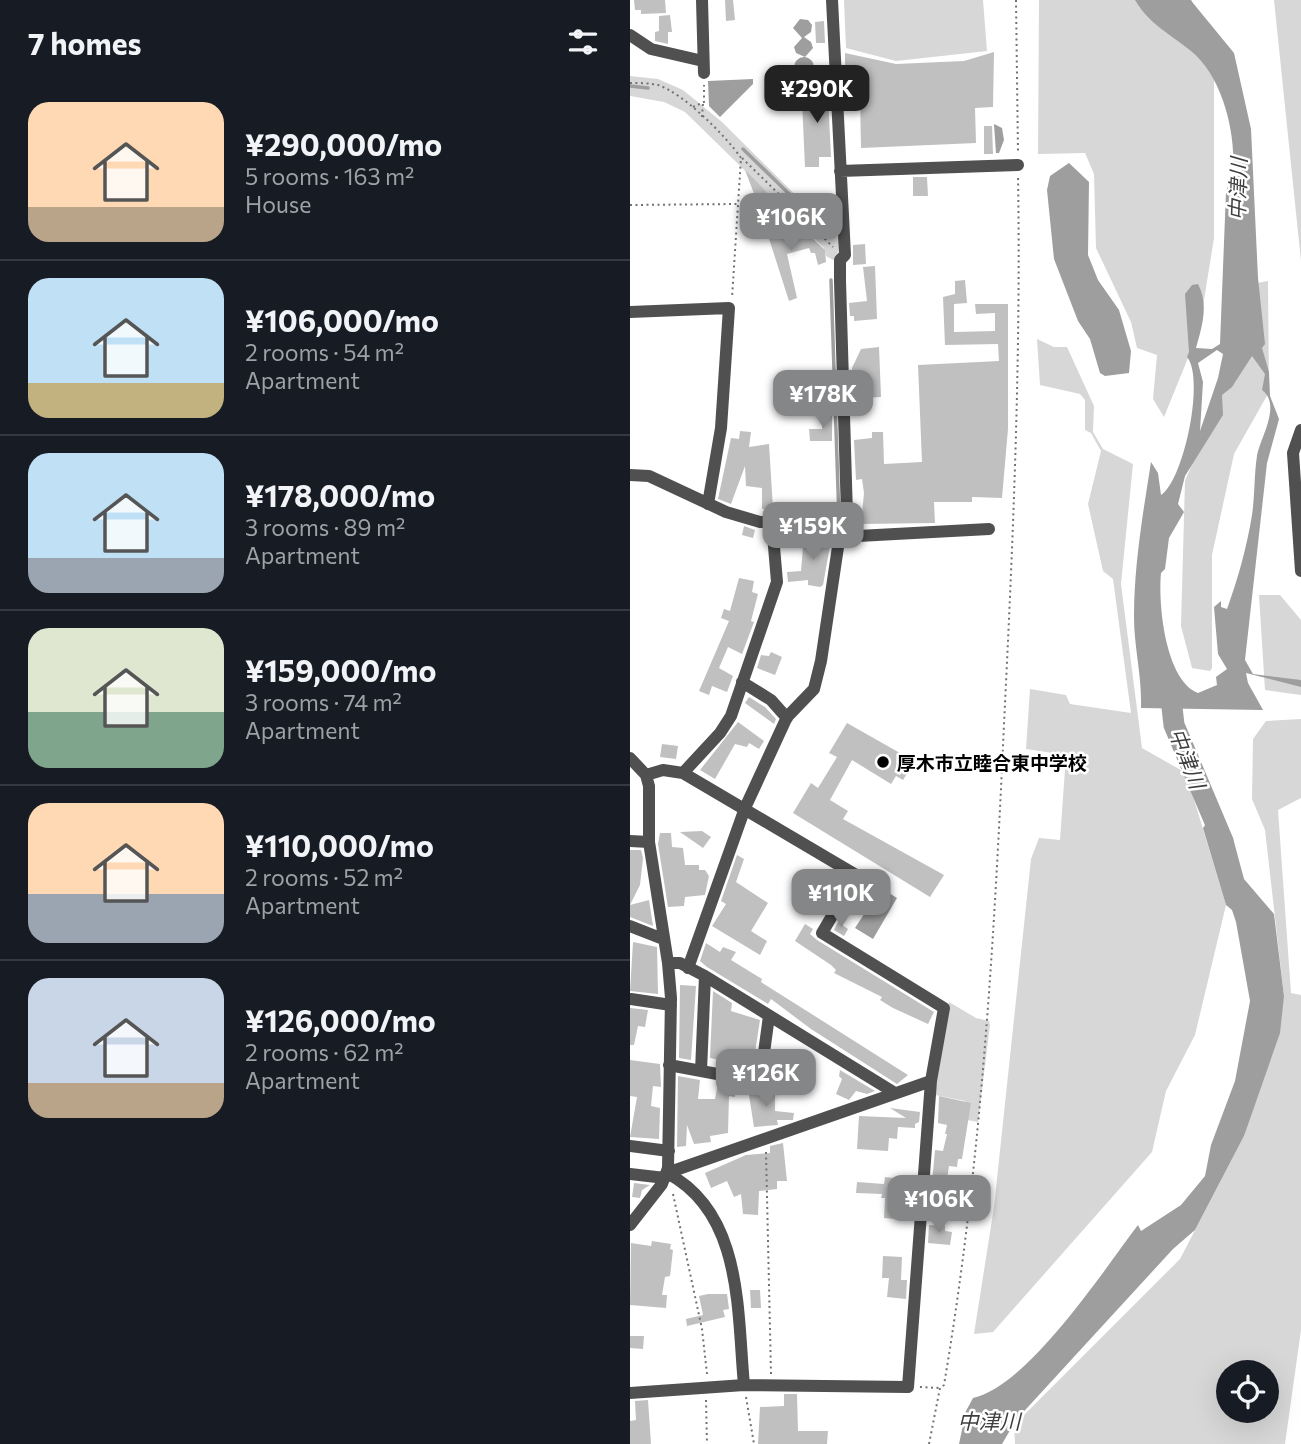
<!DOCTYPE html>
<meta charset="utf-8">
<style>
:root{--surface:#171b24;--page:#20242c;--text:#f1f3f6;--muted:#9ea1a6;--line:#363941;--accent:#858687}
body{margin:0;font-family:Commissioner,"Noto Sans JP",sans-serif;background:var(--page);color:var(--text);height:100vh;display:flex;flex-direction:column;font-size:26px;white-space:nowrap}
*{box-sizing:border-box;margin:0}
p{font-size:23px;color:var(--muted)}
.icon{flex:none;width:38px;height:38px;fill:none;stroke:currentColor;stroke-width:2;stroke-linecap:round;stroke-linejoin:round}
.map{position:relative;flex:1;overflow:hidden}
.panel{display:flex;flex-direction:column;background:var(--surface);width:630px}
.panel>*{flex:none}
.fabs{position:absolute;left:586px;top:1360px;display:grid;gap:14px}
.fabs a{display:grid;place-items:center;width:63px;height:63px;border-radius:50%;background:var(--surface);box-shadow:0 7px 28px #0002;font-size:35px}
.price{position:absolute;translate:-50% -60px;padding:0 16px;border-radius:14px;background:var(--accent);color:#fff;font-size:23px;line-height:46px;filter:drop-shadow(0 2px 4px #0008)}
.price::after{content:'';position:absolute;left:50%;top:42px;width:21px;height:16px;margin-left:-10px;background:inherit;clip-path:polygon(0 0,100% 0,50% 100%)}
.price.active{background:#222;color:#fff}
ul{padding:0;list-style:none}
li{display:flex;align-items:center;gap:21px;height:175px;padding:0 28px}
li+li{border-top:2px solid var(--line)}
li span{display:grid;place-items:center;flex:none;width:196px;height:140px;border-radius:21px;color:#555}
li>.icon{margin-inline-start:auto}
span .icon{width:84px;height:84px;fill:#fffc;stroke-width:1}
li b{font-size:30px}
h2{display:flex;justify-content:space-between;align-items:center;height:84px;padding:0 28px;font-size:30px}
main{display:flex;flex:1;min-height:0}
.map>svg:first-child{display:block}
</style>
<main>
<section class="panel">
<h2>7 homes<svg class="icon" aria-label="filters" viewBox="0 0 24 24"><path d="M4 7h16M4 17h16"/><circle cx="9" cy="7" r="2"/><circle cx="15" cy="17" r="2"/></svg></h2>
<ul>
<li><span style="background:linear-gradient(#ffd9b3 75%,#b9a48a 0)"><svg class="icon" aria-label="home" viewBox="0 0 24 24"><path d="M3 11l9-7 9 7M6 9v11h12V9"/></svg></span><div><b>¥290,000/mo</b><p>5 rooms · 163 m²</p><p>House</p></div></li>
<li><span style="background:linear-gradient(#bfe0f5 75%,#c2b280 0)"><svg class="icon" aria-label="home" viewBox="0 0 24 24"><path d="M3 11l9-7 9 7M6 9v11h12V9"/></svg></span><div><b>¥106,000/mo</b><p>2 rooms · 54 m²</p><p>Apartment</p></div></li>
<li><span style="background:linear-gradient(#bfe0f5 75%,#9aa5b1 0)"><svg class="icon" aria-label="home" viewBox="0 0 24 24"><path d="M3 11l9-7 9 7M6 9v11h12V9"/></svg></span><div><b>¥178,000/mo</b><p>3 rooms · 89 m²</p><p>Apartment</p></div></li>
<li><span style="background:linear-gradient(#dfe7d0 60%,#7fa58c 0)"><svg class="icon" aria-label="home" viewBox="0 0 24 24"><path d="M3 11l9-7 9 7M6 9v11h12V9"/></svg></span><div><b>¥159,000/mo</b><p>3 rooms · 74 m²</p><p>Apartment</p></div></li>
<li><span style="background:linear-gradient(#ffd9b3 65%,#9aa5b1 0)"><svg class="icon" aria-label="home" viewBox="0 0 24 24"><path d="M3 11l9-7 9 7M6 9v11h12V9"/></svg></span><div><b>¥110,000/mo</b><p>2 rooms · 52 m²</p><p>Apartment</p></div></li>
<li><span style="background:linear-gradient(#c9d6e8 75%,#b9a48a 0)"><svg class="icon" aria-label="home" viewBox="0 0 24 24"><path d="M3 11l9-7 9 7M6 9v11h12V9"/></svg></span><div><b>¥126,000/mo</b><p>2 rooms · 62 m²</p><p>Apartment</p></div></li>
</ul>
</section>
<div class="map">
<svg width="671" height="1444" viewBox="0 0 671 1444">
<rect width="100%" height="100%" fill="#fff"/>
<!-- green -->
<path fill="#d7d7d7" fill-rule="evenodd" d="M 214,0 L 353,0 L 357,51 L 266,61 L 216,48 Z
M 409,0 L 529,0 L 584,66 L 584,238 L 569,331 L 534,417 L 523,399 L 527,355 L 507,348 L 501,322 L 466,248 L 464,174 L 455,153 L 408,154 Z
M 644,0 L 671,0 L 671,261 Z
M 0,76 L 28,79 L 53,90 L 92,122 L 209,238 L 207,262 L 196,256 L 194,248 L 55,112 L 34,102 L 0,96 Z
M 638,281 L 639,392 L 604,454 L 582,555 L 582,668 L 580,671 L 562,668 L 551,626 L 555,481 L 609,351 L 622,284 Z
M 407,339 L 424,347 L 437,347 L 464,406 L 463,432 L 473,449 L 503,464 L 491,584 L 512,748 L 556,773 L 596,905 L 565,1035 L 536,1091 L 522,1152 L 363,1332 L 344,1334 L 364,1207 L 401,859 L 409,838 L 430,840 L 436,755 L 396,749 L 400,689 L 436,695 L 440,704 L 501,713 L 483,579 L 473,571 L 458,504 L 471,451 L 461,433 L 455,430 L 455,400 L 450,394 L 410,385 Z
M 629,595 L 650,595 L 671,620 L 671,695 L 635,690 Z
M 671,719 L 671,798 L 648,810 L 661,993 L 671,995 L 671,1330 L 655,1444 L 385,1444 L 384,1425 L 550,1259 L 614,1136 L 654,996 L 635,830 L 622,799 L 623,739 L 636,721 ZM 598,1372 L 637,1372 L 637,1410 L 598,1410 Z
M 319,1002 L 346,1018 L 359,1021 L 360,1025 L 348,1122 L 332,1119 L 335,1101 L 305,1095 Z"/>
<!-- water -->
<path fill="#9e9e9e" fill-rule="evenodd" d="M 505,0 L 561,0 L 563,3 L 604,53 L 621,129 L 628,278 L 635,344 L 632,348 L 639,372 L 640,396 L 649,419 L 637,463 L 615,660 L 623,674 L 671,680 L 671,687 L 616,673 L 618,683 L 633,710 L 511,708 C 512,675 504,648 504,617 C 504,565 513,513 521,462 L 528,473 L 531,495 C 554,480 575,378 557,357 L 559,352 L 555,294 L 562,285 L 568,284 C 579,305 572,326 566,348 L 582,349 L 590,344 L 596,192 C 598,185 602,178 603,171 C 606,132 592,76 561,51 C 539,33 520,25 505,0 ZM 587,350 L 593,354 L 588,378 L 570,431 L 573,382 L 568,363 ZM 622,356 L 635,374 L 632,390 C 652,405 630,438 627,456 C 624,475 625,495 622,515 C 617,546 608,579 597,609 L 591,607 L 591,601 L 584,607 L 588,654 L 597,669 L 586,677 L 587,685 L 568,693 C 535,680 528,603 531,573 L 535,569 L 539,538 L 554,512 L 548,504 L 555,476 L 593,415 L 592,395 L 602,387 Z
M 170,19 L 178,20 L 182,25 L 181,32 L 174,37 L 181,42 L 183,48 L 175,57 L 166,53 L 164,47 L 172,38 L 163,28 Z
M164 67a10 10 0 1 1 20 0a10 10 0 1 1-20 0Z
M 123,79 L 123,84 L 90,117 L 79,106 L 78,81 Z
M 364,124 L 372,128 L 374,140 L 369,153 L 366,153 Z
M 439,163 L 459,182 L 458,255 L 468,280 L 489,310 L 501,351 L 499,373 L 475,376 L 470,373 L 460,339 L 448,321 L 424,259 L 417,190 L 420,176 Z
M 586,810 L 603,838 L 614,879 L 644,914 L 654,996 L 650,1033 L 614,1136 L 565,1230 L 543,1249 L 386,1420 L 372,1444 L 329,1444 L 336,1411 L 343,1398 C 398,1386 473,1271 508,1225 L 511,1231 L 551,1205 L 575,1176 L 581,1145 L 605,1081 L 620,1001 L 606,922 L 602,910 L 596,905 L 573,828 Z
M 251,888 L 267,898 L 243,939 L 225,928 Z"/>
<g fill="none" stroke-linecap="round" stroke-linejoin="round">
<!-- stream -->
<path stroke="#9e9e9e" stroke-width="3.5" d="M 0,86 L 18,88
M 113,149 L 192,226
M 201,280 L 209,519"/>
<!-- river -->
<path stroke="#9e9e9e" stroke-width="21" d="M 539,681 L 544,725 L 593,841"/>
</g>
<!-- building -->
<path fill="#c0c0c0" d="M 4,0 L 35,0 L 36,13 L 11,14 L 11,10 L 5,10 Z
M 95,0 L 103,0 L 105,20 L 96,21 Z
M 40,15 L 42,32 L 38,32 L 38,44 L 25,41 L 25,32 L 29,31 L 29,16 Z
M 194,21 L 195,43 L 186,43 L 185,22 Z
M 364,52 L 363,107 L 345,108 L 346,143 L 231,148 L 230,95 L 225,95 L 225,78 L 215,79 L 215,53 L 266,64 L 334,61 Z
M 186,75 L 197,75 L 201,157 L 189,157 L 189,167 L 175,167 L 172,101 L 187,100 Z
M 354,126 L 362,126 L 363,154 L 354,154 Z
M 115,170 L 139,194 L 126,199 Z
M 283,177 L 297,177 L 298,196 L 283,196 Z
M 146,220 L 151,239 L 175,231 L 195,250 L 196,262 L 188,265 L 185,253 L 181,253 L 179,248 L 157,254 L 167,298 L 159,301 L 134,223 Z
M 235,244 L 236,264 L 223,265 L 223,245 Z
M 245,266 L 247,319 L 224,321 L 224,316 L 220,316 L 219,303 L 237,301 L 233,267 Z
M 335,280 L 337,303 L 324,304 L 324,332 L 365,331 L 365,313 L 346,314 L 345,304 L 378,304 L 378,429 L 372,498 L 342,497 L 342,502 L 304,502 L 305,523 L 231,524 L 234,493 L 232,479 L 226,480 L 224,440 L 242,438 L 242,432 L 253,432 L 254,464 L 292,462 L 288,365 L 369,361 L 368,344 L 315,345 L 313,297 L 325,294 L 325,281 Z
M 249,347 L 251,397 L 231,398 L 230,392 L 224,392 L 222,368 L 231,349 Z
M 192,414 L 202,414 L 202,441 L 180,441 L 179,429 L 192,429 Z
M 110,431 L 121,432 L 119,447 L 139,444 L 143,509 L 132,509 L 132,488 L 116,486 L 115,466 L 101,504 L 88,499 L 101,438 L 109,439 Z
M 114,526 L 125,530 L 123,538 L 112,535 Z
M 174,535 L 201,540 L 193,585 L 190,587 L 178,585 L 178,580 L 158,582 L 157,572 L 171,571 Z
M 109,578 L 124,581 L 122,592 L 128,594 L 121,621 L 124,622 L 112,654 L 98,647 L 89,668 L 103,676 L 97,692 L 82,686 L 79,695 L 69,691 L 99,621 L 91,618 L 94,609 L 100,611 Z
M 141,652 L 152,657 L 145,675 L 127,668 L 131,655 L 139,656 Z
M 119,697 L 135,707 L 146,719 L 144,724 L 115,703 Z
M 108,722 L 134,741 L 129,749 L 119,743 L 117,747 L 105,744 L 85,779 L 70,770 Z
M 217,723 L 277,757 L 271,768 L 278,772 L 273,780 L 266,776 L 261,784 L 222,760 L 200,800 L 218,811 L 213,819 L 314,875 L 300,897 L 163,813 L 181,783 L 188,788 L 207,757 L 199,753 Z
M 32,744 L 48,746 L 46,759 L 30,757 Z
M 72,831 L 81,837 L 73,848 L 50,832 Z
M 30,833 L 41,833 L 42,847 L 53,848 L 55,865 L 69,865 L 69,870 L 75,870 L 79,876 L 75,895 L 55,897 L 54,906 L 38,907 L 28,844 Z
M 0,850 L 11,850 L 13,858 L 10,885 L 0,905 L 19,900 L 23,926 L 0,917 Z
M 107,855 L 114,859 L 106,882 L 138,903 L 121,931 L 137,941 L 130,955 L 82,926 L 96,904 L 91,901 Z
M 193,883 L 204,890 L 188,915 L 177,908 Z
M 208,922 L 218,929 L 214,936 L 204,930 Z
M 175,924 L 183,929 L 180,934 L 187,940 L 304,1012 L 298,1024 L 263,1008 L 250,1000 L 252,997 L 204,973 L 206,970 L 201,965 L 165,941 Z
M 3,942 L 27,947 L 28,994 L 0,991 Z
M 76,943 L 90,952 L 93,947 L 106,952 L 101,960 L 132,979 L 131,982 L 278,1075 L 267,1084 L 181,1029 L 141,999 L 138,1004 L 77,967 L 70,961 Z
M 50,985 L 66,986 L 61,1060 L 49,1058 Z
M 83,991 L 102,1003 L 101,1011 L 130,1020 L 123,1065 L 118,1064 L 117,1070 L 100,1068 L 101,1062 L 80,1058 Z
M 0,1008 L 18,1010 L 15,1027 L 8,1026 L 4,1045 L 0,1045 Z
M 0,1060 L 30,1064 L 31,1087 L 23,1086 L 21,1106 L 30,1108 L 29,1139 L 0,1137 L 7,1097 L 0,1096 Z
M 210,1070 L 245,1091 L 237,1094 L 226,1091 L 219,1100 L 206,1094 L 212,1079 L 209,1076 Z
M 48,1076 L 70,1080 L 68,1099 L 85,1099 L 88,1083 L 104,1086 L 105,1097 L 99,1096 L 98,1133 L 80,1136 L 81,1142 L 64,1144 L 57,1125 L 56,1146 L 47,1147 Z
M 118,1089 L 145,1091 L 145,1111 L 164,1113 L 163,1120 L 147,1120 L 148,1125 L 124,1127 Z
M 309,1096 L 341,1103 L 332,1159 L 328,1159 L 327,1167 L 319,1166 L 316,1185 L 302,1183 L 305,1150 L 313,1151 L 317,1134 L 315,1134 L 317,1125 L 308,1123 Z
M 260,1108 L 290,1112 L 289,1122 L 285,1124 L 285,1128 L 268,1127 L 267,1139 L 259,1138 L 258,1151 L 227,1149 L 229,1116 L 276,1118 Z
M 153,1143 L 157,1181 L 147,1181 L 147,1189 L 129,1191 L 128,1215 L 113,1214 L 111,1194 L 104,1197 L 97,1181 L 81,1188 L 75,1173 L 116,1155 L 140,1153 L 140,1146 Z
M 255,1177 L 279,1180 L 275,1210 L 281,1210 L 280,1220 L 254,1218 L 255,1198 L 251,1198 L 252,1194 L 226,1193 L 227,1182 L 254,1184 Z
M 4,1183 L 20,1185 L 12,1190 L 10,1198 L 2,1197 Z
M 299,1225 L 315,1226 L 315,1231 L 322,1232 L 320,1245 L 298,1243 Z
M 22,1241 L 41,1244 L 40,1249 L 43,1250 L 40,1276 L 35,1277 L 32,1295 L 37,1295 L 36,1308 L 0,1305 L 1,1243 L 21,1246 Z
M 253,1256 L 272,1257 L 271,1280 L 277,1280 L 276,1299 L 257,1297 L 259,1278 L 252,1278 Z
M 120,1290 L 130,1290 L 131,1308 L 121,1308 Z
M 78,1294 L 97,1294 L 99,1309 L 93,1310 L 95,1317 L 57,1326 L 56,1319 L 73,1315 L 69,1296 Z
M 0,1336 L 14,1336 L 13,1349 L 0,1348 Z
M 154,1394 L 167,1394 L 168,1431 L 198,1431 L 197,1444 L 128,1444 L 130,1407 L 154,1406 Z
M 18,1400 L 21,1444 L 0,1444 L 0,1421 L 6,1420 L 5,1401 Z"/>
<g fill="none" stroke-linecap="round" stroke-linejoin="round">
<!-- path -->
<path stroke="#727272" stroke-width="2" stroke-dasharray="2 3.5" stroke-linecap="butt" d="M 386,0 L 388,153
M 0,83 C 9,83 19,83 28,85 C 53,93 96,136 111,158 L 102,298
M 63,107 L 74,102 L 74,85
M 72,117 L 73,103
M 112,158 L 203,247
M 0,205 L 107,204
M 136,1152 L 141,1374
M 43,1194 L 72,1329 L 77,1374
M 290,1387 L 309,1388
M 116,1397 L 124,1444
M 76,1400 L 77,1444
M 299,1444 L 310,1388 L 314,1385 C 351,1166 364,946 374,724 C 383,541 391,359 388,176"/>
<!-- minor -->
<path stroke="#505050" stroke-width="12" d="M 72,0 L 74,73
M 0,35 L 21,49 L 73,61
M 210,171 L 388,165
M 0,312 L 99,308 L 91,428 L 78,504
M 671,430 L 663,453 L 671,571
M 0,475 L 19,476 L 96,512 L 130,522 L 152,522 L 228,536 L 359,529
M 112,682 L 141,700 L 157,718
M 0,758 L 16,775 L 19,786 L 19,842 L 38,963 L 41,998 L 38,1168 L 32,1184 L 0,1225
M 53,773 L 90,733 L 101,716 L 147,582 L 142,523
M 0,841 L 19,842
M 0,926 L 33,939
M 38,963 L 50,963 L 75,976 L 265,1093
M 58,968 L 115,808 L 157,717 L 184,689 L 191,661 L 208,547 L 217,515 L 210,281 L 210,260 L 215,255 L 202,0
M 1,999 L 41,1005
M 39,1065 L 130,1082 L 139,1016
M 71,1071 L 75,976
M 0,1146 L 39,1151
M 37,1173 L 301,1081
M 37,1173 C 113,1213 107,1311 114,1385
M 0,1174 L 35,1178
M 0,1393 L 114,1385 L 278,1387 L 301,1081 L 314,1008 L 192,933 L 226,875 L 53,773 L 33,770 L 16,775"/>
</g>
<!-- markers -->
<circle fill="#000" stroke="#fff" stroke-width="2.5" cx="253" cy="762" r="7"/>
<g text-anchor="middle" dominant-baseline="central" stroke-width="5" stroke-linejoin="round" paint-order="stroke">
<!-- poi labels -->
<g font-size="19" font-weight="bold" fill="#000" stroke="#fff" text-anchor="start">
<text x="267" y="762">厚木市立睦合東中学校</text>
</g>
<!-- water labels -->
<g font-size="21" font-style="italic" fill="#3f3f3f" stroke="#fff">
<text transform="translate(607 189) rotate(-88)">中津川</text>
<text transform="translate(558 758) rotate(69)">中津川</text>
<text x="359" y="1420">中津川</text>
</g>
</g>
</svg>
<div class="fabs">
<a><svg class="icon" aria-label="locate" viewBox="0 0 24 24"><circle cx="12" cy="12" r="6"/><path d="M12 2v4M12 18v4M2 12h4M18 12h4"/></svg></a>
</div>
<b class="price active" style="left:187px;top:125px">¥290K</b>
<b class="price" style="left:161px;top:253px">¥106K</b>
<b class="price" style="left:193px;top:430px">¥178K</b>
<b class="price" style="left:183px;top:562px">¥159K</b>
<b class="price" style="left:211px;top:929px">¥110K</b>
<b class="price" style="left:136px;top:1109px">¥126K</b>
<b class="price" style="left:309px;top:1235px">¥106K</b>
</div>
</main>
